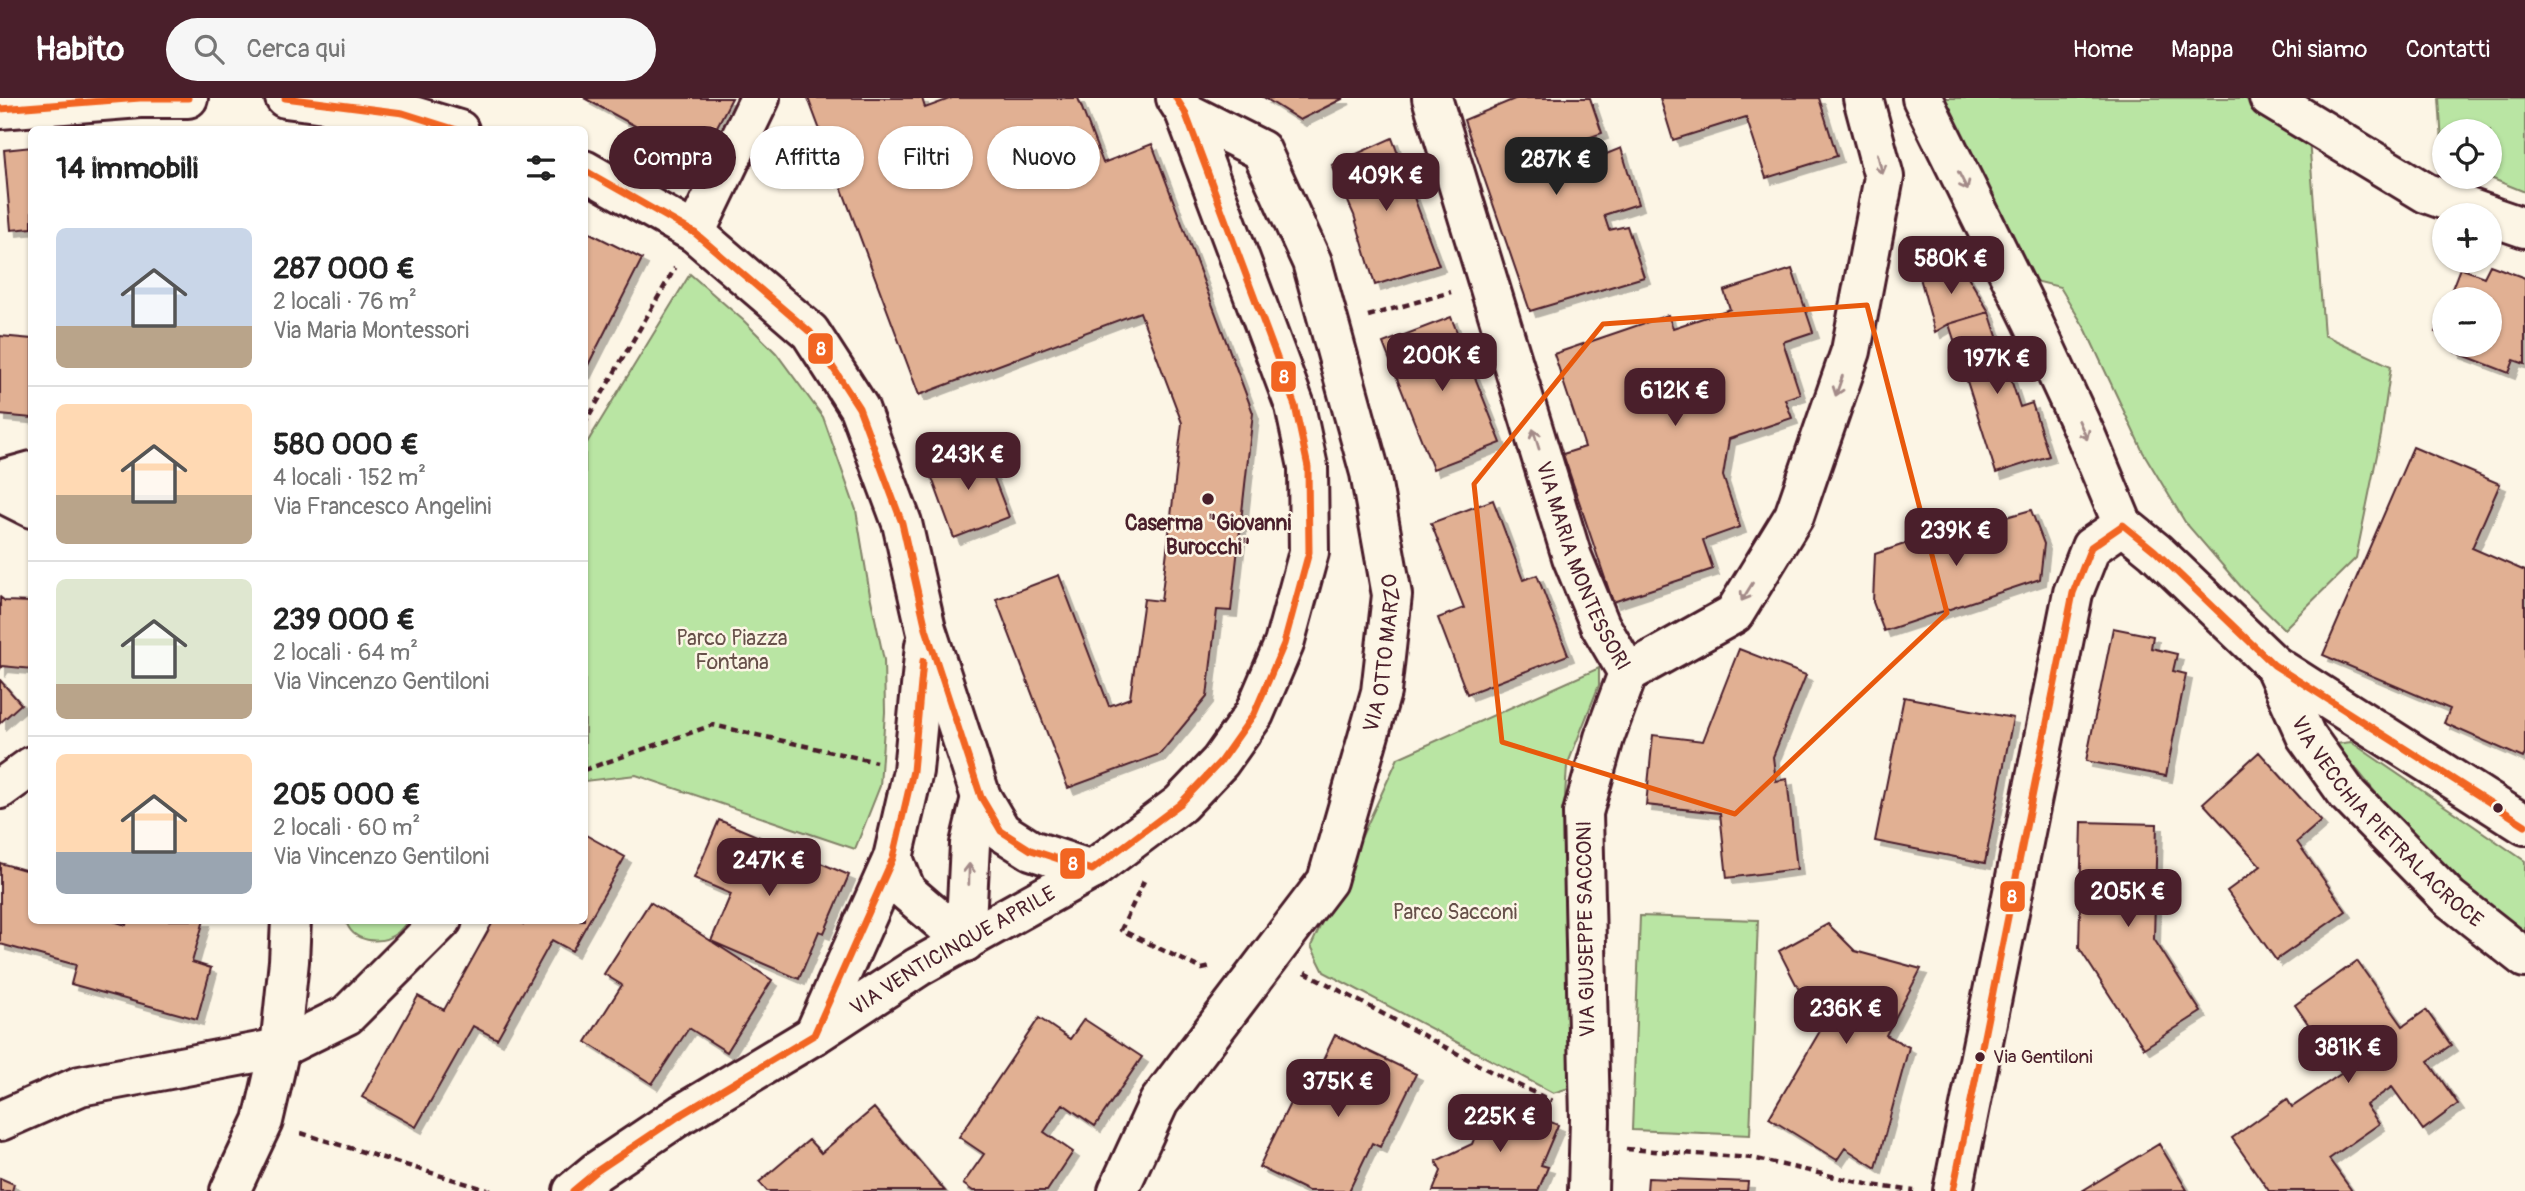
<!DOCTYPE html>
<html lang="it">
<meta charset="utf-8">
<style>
:root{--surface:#fff;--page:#f6f6f6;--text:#222;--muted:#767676;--line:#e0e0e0;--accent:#4a1f2b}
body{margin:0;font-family:Pangolin,sans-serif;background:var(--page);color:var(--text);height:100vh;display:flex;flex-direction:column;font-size:26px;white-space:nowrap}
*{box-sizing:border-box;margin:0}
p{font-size:23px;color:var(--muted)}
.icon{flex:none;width:38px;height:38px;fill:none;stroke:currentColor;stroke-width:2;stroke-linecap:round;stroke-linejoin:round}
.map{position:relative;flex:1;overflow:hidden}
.sheet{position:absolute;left:28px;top:28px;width:560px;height:798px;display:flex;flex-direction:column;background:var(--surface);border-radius:10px;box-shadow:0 2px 5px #0004}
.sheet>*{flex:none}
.banner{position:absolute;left:609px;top:28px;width:665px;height:63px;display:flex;gap:14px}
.buttons{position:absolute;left:2432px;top:21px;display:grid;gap:14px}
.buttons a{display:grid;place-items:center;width:70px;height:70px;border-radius:50%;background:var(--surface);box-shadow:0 2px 5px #0004;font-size:35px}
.price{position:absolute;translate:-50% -60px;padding:0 16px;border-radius:14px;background:var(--accent);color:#fff;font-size:23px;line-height:46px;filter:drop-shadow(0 2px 4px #0008)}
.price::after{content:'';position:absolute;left:50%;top:42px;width:21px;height:16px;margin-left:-10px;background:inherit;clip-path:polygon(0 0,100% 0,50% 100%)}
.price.active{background:#222;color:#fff}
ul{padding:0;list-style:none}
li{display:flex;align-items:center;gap:21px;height:175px;padding:0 28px}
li+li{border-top:2px solid var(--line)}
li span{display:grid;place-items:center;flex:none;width:196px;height:140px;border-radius:10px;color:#555}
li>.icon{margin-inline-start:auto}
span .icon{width:84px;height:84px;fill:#fffc;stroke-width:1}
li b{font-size:30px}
h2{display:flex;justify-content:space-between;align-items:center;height:84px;padding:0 28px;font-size:30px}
.tag{padding:0 24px;border-radius:32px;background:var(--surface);box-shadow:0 2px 5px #0004;font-size:24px;line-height:63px}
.tag.active{background:var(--accent);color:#fff}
header{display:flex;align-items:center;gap:42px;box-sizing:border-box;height:98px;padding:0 35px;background:var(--accent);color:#fff}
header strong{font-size:33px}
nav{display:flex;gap:38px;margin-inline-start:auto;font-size:24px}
.search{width:490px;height:63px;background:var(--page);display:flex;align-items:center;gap:18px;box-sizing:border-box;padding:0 24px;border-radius:38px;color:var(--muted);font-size:26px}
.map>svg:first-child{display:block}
</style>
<header>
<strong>Habito</strong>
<div class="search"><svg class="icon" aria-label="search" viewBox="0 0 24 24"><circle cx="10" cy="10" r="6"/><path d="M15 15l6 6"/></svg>Cerca qui</div>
<nav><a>Home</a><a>Mappa</a><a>Chi siamo</a><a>Contatti</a></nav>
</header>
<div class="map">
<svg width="2525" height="1093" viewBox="0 0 2525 1093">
<defs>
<filter id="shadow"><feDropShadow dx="6" dy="6" stdDeviation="0" flood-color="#0004"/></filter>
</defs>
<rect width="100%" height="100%" fill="#fcf5e5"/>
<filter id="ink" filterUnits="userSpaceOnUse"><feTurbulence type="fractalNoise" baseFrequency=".0143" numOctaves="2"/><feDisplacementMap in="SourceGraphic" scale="14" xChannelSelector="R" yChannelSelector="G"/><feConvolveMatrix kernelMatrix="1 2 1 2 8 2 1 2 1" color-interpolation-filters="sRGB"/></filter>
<g filter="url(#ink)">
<!-- green -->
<path fill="#b9e5a3" stroke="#828267" stroke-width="2" d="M 1934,0 L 2244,0 L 2309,41 L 2324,237 L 2391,268 L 2381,337 L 2356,460 L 2284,531 L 2242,490 L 2185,424 L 2143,354 L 2086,232 L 2060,189 L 2027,181 Z
M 2439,0 L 2525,0 L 2525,94 L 2488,79 L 2490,79 L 2490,33 L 2445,33 L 2445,61 L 2443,60 Z
M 690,176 L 743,222 L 776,255 L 823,319 L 856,412 L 870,497 L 884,562 L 885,614 L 880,688 L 855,751 L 636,677 L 585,683 L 585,348 Z
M 1599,570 L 1599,587 L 1567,668 L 1563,729 L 1569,798 L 1572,989 L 1553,995 L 1324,874 L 1311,848 L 1398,660 Z
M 2351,644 L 2525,763 L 2525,839 L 2445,780 L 2336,646 Z
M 1640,818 L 1758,822 L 1750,1037 L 1632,1032 Z
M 346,823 L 346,822 L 408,823 C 405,826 401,832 397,835 C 380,848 352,844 346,823 Z"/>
<!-- building -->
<path fill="#e1b093" stroke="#4a1f2b" stroke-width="2" filter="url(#shadow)" d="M 584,0 L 732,0 L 699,63 Z
M 808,0 L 922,0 L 925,10 L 952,0 L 1078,0 L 1103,65 L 1152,46 L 1253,315 L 1231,513 L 1217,512 L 1207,599 L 1160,656 L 1068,690 L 996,501 L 1059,477 L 1109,608 L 1130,600 L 1144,501 L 1161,503 L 1182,325 L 1140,214 L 919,297 Z
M 1265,0 L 1344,0 L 1300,22 Z
M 1517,0 L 1590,0 L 1602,35 L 1582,42 L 1589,63 L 1621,50 L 1638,106 L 1604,117 L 1609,132 L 1627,128 L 1644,179 L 1530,213 L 1464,22 Z
M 1660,0 L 1819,0 L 1837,58 L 1766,80 L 1746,19 L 1673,42 Z
M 1392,40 L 1439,167 L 1375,187 L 1354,117 L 1332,67 Z
M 32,49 L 32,130 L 11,132 L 4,52 Z
M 584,132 L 642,161 L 584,275 Z
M 1960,165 L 1989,214 L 1949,226 L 1935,234 L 1919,176 Z
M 2490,167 L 2525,180 L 2525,266 L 2514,262 L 2509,275 L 2455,254 L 2456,247 L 2490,247 L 2490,201 L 2448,201 L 2460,170 L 2484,179 Z
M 1792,171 L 1813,234 L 1783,244 L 1800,296 L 1785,301 L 1792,320 L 1729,341 L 1723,378 L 1740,429 L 1703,442 L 1713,471 L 1613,504 L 1563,356 L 1585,349 L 1554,256 L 1668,217 L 1673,230 L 1730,211 L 1724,193 Z
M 2445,209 L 2445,238 L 2435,234 Z
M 1989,214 L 2020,309 L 2032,305 L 2049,358 L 1996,375 L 1949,226 Z
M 1451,219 L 1501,345 L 1433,371 L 1383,245 Z
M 0,238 L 32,241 L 32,320 L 0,317 Z
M 982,349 L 1009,419 L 954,440 L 928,369 Z
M 2413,349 L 2500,386 L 2472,450 L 2525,473 L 2525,656 L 2523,660 L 2444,625 L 2450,611 L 2323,557 Z
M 1493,402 L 1523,482 L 1537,477 L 1568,557 L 1467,596 L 1438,520 L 1464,510 L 1431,425 Z
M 2031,412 L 2044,446 L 2040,481 L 1884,533 L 1873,504 L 1875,456 L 1984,419 L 1989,424 Z
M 0,499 L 5,503 L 32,504 L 32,571 L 2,568 L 0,571 Z
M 2113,530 L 2153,538 L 2151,550 L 2177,556 L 2173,573 L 2186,576 L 2166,678 L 2086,663 Z
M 1739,551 L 1806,577 L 1773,659 L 1776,683 L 1787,681 L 1797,771 L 1727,780 L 1720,715 L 1646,707 L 1653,637 L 1703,643 Z
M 0,582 L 21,606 L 0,625 Z
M 1904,599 L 2013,620 L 1985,765 L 1875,743 Z
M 2259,654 L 2321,723 L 2297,744 L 2346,813 L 2276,862 L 2227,793 L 2261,768 L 2203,705 Z
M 719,722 L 849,777 L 824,835 L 819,833 L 799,881 L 711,843 L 731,796 L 694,780 Z
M 2082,724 L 2157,726 L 2154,841 L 2201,914 L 2144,950 L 2079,850 Z
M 584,736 L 625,759 L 572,853 L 552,842 L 497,941 L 473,928 L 416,1029 L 362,999 L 418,898 L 444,912 L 494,822 L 517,822 L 523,826 L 524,822 L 584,822 Z
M 0,765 L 32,774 L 32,822 L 110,822 L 126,827 L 127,822 L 204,822 L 192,864 L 211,870 L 197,921 L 71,886 L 76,867 L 0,846 Z
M 650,804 L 772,882 L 727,954 L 689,930 L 652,986 L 586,944 L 622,887 L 604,876 Z
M 1828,826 L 1855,853 L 1921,871 L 1886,937 L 1909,949 L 1876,1070 L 1845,1050 L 1837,1062 L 1769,1020 L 1820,933 L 1779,853 Z
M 2357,863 L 2403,928 L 2426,912 L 2451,947 L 2428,963 L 2458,1006 L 2423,1032 L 2392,989 L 2366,1007 L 2379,1026 L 2329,1061 L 2352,1093 L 2269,1093 L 2232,1040 L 2287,1001 L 2292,1009 L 2342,975 L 2295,907 Z
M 1039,920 L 1070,941 L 1084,921 L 1142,959 L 1095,1028 L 1063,1006 L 1044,1034 L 1073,1054 L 1047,1093 L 973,1093 L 963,1086 L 984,1056 L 959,1039 Z
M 1335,937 L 1416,976 L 1380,1049 L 1372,1045 L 1349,1093 L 1308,1093 L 1259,1069 L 1294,997 L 1304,1002 Z
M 1492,999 L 1558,1027 L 1541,1067 L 1548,1069 L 1538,1093 L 1433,1093 L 1441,1073 L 1436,1063 L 1472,1046 Z
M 874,1010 L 945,1093 L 767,1093 L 759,1084 L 809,1042 L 821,1055 Z
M 2159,1046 L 2187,1092 L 2082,1093 Z
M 0,1080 L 14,1086 L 12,1093 L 0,1093 Z
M 1648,1080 L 1748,1084 L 1747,1093 L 1647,1093 Z"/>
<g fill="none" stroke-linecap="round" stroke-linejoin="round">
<!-- minor casing -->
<g stroke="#4a1f2b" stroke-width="44">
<g id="minor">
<path d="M 285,0 L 403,15 L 459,32"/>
<path id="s1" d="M 1432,0 L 1572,459 L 1600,527 L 1628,575 L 1734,516 L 1794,418 L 1851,253 L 1884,79 L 1863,0"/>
<path d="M 1922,0 L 2032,222 L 2086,338 L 2123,427 L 2155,453 L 2274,567 L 2525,727"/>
<path d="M 2269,0 L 2426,95 L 2488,117"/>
<path d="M 0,11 L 140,0 L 188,0"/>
<path d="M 584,72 L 695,135 L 810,234 L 859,310 L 902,425 L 926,531 L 981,699 L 1001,733 L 1031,752 L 1092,772"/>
<path d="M 2490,118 L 2525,130"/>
<path d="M 695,135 L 760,0"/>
<path d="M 0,382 L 32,373"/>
<path d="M 0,394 L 32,410"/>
<path id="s2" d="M 2274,567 L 2306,638 L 2348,697 L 2449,800 L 2525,860"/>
<path d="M 0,691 L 32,668"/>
<path d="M 893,760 L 906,793 L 965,844"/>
<path d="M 965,844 L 970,746 L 981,699"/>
<path d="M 814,937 L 893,760 L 913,673 L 925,547"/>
<path d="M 0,1023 L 80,988 L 280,950 L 347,917 L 442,822"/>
<path d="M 230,1093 L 263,1023 L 280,950 L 289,863 L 291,822"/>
<path id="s3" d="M 573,1093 L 597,1073 L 682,1016 L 814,937 L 918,869 L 1092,772 L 1180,706 L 1220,664 L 1254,616 L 1284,546 L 1309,454 L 1308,369 L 1295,308 L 1185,14 L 1176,0"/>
<path id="s4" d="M 1118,1093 L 1159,1004 L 1327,783 L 1381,594 L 1392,497 L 1370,375 L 1312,164 L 1261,52 L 1185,14"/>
<path d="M 1588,1093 L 1590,1021 L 1583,715 L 1604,640 L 1628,575"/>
<path d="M 1953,1093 L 2073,495 L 2091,449 L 2123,427"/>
</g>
</g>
<!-- path -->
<path stroke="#4a1f2b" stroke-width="4.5" stroke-dasharray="7 5" stroke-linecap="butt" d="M 1368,218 L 1451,194
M 584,327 L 675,170
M 584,672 L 713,627 L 876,664
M 1144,783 L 1121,832 L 1202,871 L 1211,869
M 1305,874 L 1501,979 L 1552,1003
M 301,1035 L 491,1093
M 1626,1051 L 1752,1060 L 1871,1087 L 1914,1093"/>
<!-- minor -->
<use href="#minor" stroke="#fcf5e5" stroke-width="38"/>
<!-- bus-1 casing -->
<g stroke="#fcf5e5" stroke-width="12">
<path id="bus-1" d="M 285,0 L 403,15 L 457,32
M 0,11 L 140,0 L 188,0
M 584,72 L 695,135 L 810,234 L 859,310 L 902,425 L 926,531 L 981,699 L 1001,733 L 1031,752 L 1092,772 L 1180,706 L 1220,664 L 1254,616 L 1284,546 L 1309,454 L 1308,369 L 1295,308 L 1185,14 L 1176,0
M 573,1093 L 597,1073 L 682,1016 L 814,937 L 893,760 L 913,673 L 923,563
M 1953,1093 L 2073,495 L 2091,449 L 2123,427 L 2155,453 L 2274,567 L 2525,727"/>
</g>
<!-- bus-1 -->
<use href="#bus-1" stroke="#f26522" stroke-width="7"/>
</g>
<!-- one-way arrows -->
<defs><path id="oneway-shaft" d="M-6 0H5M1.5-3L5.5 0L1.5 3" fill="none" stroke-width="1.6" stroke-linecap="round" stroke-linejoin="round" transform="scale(1.75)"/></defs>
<g stroke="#a38a88">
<use href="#oneway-shaft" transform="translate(1880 66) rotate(76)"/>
<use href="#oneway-shaft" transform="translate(1963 83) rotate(63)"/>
<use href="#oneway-shaft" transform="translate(1839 288) rotate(109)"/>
<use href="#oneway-shaft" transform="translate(2083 332) rotate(66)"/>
<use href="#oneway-shaft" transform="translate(1536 341) rotate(-107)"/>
<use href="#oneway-shaft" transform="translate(1747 494) rotate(122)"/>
<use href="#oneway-shaft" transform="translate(969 776) rotate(-89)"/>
</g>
</g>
<!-- marked area -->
<path fill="none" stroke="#e8590c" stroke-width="5" stroke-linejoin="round" d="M 1867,207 L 1947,515 L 1735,716 L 1502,644 L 1474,386 L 1603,226 Z"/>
<!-- markers -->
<g fill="#4a1f2b" stroke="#fcf5e5" stroke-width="2.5">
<circle cx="1208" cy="401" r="7"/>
<circle cx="2498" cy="710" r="6"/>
<circle cx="1980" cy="959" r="6"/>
</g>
<g text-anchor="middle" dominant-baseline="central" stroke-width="5" stroke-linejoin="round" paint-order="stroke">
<!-- bus labels -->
<g font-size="19" fill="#4a1f2b" stroke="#fcf5e5" text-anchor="start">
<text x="1993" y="959">Via Gentiloni</text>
</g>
<!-- poi labels -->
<g font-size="21" font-weight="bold" fill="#4a1f2b" stroke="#fcf5e5">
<text x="1208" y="425">Caserma "Giovanni<tspan x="1208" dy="24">Burocchi"</tspan></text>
</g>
<!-- street labels -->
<g font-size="21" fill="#4a1f2b" stroke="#fcf5e5">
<text stroke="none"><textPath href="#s1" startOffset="492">VIA MARIA MONTESSORI</textPath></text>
<text stroke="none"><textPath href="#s4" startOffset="611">VIA OTTO MARZO</textPath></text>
<text stroke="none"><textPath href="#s2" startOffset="196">VIA VECCHIA PIETRALACROCE</textPath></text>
<text transform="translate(1586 831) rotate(-91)">VIA GIUSEPPE SACCONI</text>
<text stroke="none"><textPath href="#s3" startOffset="450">VIA VENTICINQUE APRILE</textPath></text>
</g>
<!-- park labels -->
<g font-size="21" fill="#665049" stroke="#fcf5e5">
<text x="732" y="540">Parco Piazza<tspan x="732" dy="24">Fontana</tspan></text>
<text x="1455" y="814">Parco Sacconi</text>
</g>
</g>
<g stroke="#fcf5e5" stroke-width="2.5">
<rect x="807" y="234" width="27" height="33" rx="7" fill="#f26522"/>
<rect x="1270" y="262" width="27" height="33" rx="7" fill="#f26522"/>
<rect x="1059" y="749" width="27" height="33" rx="7" fill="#f26522"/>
<rect x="1999" y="782" width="27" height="33" rx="7" fill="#f26522"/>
</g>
<g font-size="19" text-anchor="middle" font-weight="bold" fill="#fff">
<text x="821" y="257">8</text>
<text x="1284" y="285">8</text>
<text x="1073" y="772">8</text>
<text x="2012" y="805">8</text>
</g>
</svg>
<div class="buttons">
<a><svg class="icon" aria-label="locate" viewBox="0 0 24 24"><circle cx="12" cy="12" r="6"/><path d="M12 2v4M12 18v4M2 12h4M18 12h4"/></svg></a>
<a>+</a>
<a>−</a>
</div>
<b class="price active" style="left:1556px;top:99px">287K €</b>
<b class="price" style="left:1386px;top:115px">409K €</b>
<b class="price" style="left:1951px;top:198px">580K €</b>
<b class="price" style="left:1442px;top:295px">200K €</b>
<b class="price" style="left:1997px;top:298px">197K €</b>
<b class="price" style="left:1675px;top:330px">612K €</b>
<b class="price" style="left:968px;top:394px">243K €</b>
<b class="price" style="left:1956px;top:470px">239K €</b>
<b class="price" style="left:769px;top:800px">247K €</b>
<b class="price" style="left:2128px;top:831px">205K €</b>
<b class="price" style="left:1846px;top:948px">236K €</b>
<b class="price" style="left:2348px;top:987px">381K €</b>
<b class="price" style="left:1338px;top:1021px">375K €</b>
<b class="price" style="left:1500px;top:1056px">225K €</b>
<div class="banner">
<a class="tag active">Compra</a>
<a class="tag">Affitta</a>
<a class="tag">Filtri</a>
<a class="tag">Nuovo</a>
</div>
<section class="sheet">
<h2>14 immobili<svg class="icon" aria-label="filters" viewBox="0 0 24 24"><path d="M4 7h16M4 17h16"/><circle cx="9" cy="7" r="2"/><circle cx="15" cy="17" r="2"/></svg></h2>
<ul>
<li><span style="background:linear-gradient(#c9d6e8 70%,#b9a48a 0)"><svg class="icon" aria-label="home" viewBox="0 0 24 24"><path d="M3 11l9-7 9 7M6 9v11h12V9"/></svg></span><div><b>287 000 €</b><p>2 locali · 76 m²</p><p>Via Maria Montessori</p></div></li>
<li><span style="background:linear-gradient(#ffd9b3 65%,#b9a48a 0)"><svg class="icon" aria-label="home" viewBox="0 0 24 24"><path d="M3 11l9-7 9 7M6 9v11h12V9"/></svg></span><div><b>580 000 €</b><p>4 locali · 152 m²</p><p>Via Francesco Angelini</p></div></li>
<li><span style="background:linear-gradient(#dfe7d0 75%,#b9a48a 0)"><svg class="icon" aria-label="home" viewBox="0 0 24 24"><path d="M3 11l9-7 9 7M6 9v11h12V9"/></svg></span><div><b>239 000 €</b><p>2 locali · 64 m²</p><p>Via Vincenzo Gentiloni</p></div></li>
<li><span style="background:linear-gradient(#ffd9b3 70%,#9aa5b1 0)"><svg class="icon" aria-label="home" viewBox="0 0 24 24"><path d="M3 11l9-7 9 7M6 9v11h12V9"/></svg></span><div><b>205 000 €</b><p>2 locali · 60 m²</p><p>Via Vincenzo Gentiloni</p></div></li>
</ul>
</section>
</div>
